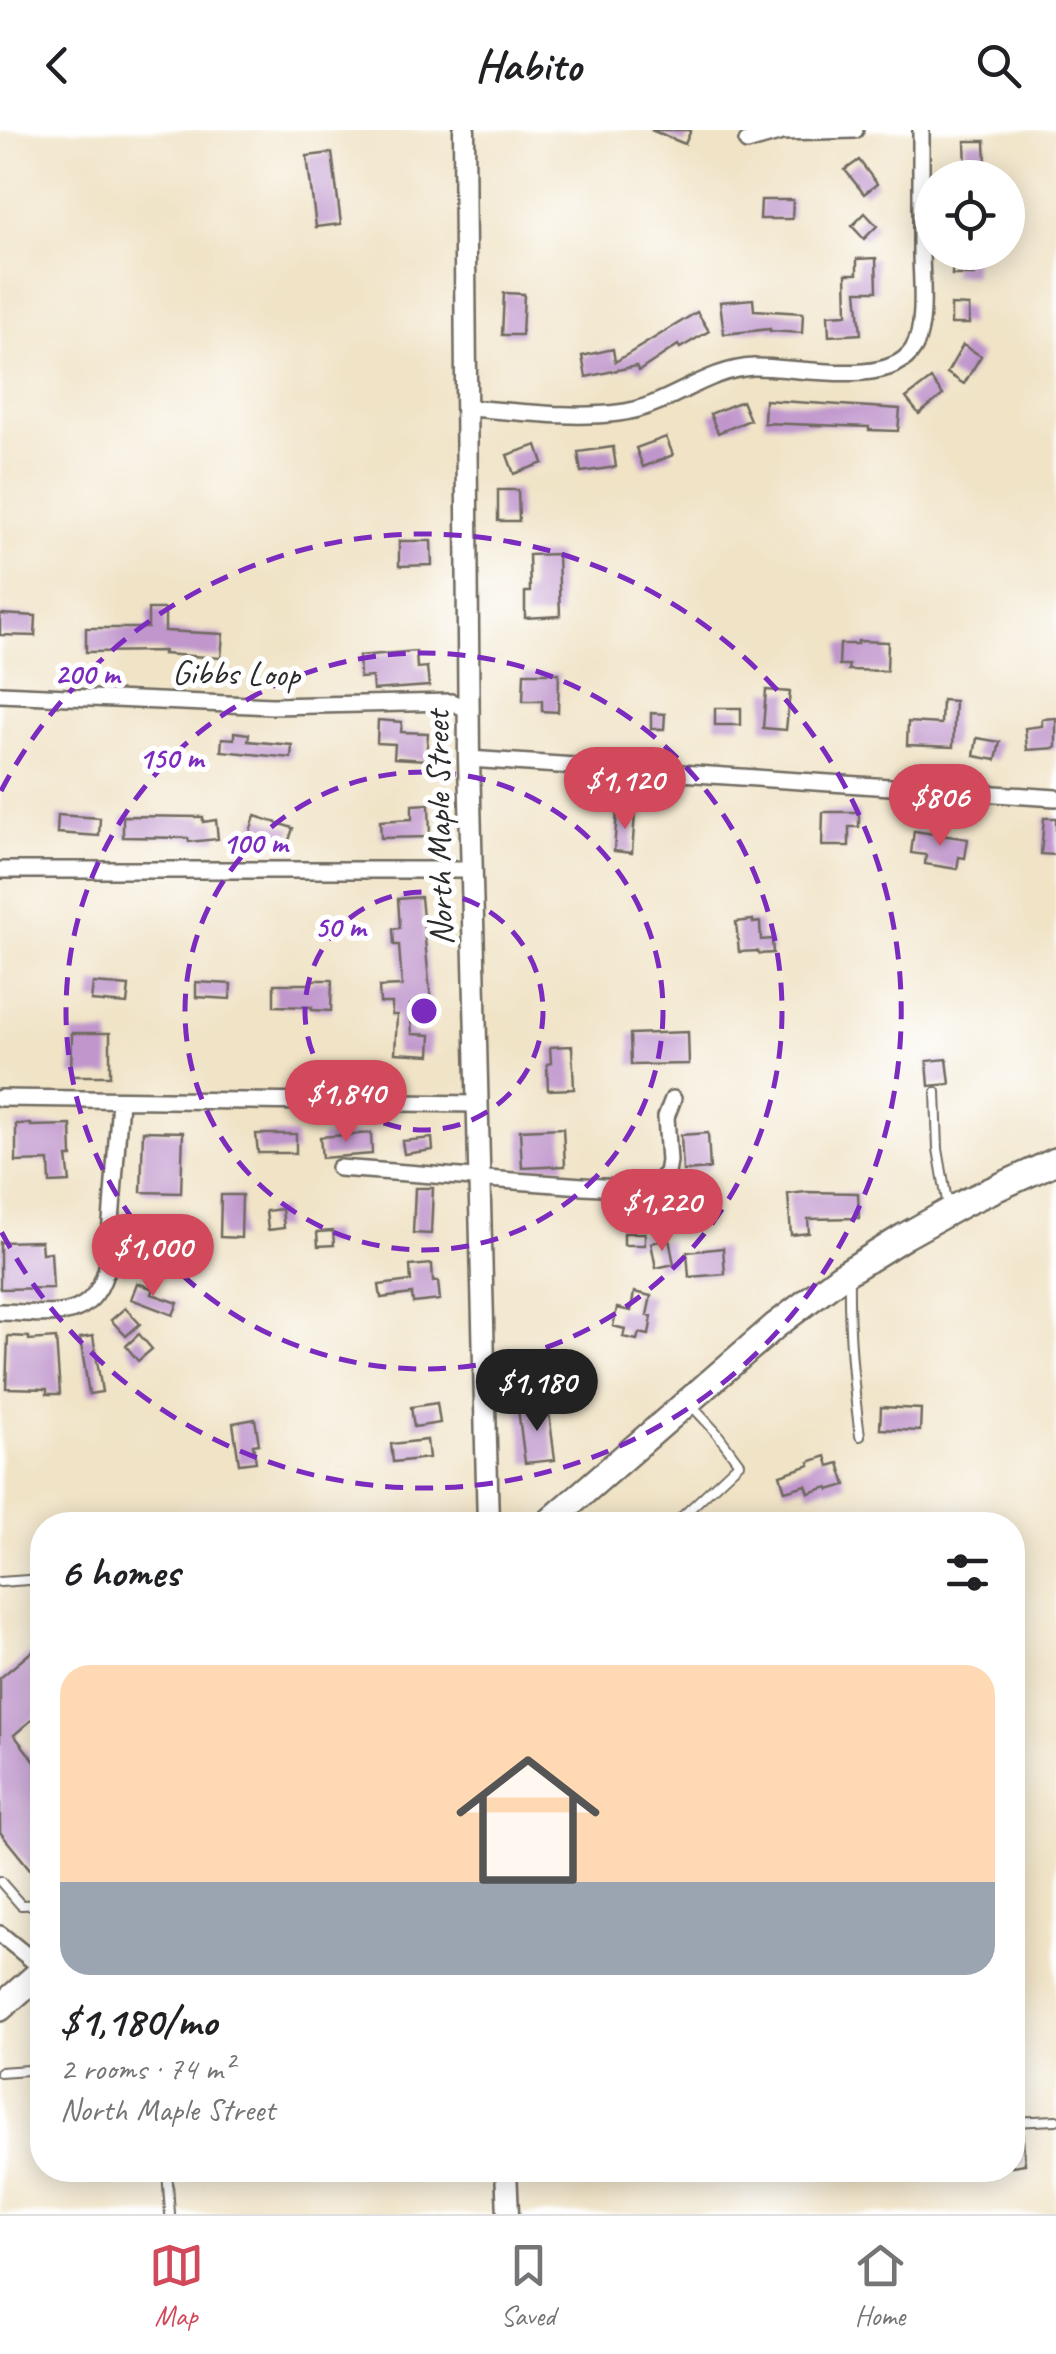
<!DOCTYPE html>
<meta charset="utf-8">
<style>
:root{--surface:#fff;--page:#f2f2f2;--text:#202124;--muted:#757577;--line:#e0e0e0;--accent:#d1495b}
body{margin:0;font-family:Caveat,sans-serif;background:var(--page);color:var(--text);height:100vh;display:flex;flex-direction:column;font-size:38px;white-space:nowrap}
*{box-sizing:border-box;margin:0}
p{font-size:32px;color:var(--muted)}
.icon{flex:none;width:55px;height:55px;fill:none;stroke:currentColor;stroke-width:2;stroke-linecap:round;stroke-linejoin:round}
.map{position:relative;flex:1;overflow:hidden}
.details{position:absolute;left:30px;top:1382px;width:995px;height:670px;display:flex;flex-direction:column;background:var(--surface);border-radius:40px;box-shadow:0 5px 25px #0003}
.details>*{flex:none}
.tools{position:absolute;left:915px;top:30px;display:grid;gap:20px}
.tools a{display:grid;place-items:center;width:110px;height:110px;border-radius:50%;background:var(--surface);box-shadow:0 5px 25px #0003;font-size:50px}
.price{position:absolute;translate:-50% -85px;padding:0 22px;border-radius:35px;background:var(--accent);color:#fff;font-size:32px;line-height:65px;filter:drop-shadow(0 2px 5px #0008)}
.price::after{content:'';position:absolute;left:50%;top:60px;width:30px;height:22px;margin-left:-15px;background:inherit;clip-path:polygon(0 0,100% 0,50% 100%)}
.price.current{background:#222;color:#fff}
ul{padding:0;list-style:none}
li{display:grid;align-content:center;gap:20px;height:530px;padding:0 30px}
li+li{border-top:2px solid var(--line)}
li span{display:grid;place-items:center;height:310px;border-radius:30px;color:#555}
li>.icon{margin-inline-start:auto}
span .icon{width:180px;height:180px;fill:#fffc;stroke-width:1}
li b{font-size:42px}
h2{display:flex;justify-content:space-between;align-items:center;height:120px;padding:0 30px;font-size:42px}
header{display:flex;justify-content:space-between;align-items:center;height:130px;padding:0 30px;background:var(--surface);font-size:45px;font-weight:600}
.tabs{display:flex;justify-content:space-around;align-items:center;height:140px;border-top:2px solid var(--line);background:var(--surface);font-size:28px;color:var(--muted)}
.tabs a{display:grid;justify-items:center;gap:5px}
.tabs .current{color:var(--accent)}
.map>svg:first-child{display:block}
</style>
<header><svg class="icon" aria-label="back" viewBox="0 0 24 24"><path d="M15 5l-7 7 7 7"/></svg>Habito<svg class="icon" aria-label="search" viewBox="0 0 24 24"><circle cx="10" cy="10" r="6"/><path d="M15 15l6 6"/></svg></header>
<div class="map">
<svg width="1056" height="2084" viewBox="0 0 1056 2084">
<rect width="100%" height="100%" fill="#fff"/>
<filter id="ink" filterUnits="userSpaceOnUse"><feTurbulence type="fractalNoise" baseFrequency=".01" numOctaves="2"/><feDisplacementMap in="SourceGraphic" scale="20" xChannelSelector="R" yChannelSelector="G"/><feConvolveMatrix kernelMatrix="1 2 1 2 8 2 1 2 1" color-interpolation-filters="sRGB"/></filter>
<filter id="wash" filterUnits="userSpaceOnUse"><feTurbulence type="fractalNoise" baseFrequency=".0048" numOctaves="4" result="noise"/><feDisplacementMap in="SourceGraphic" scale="40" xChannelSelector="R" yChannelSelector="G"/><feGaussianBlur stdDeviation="2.25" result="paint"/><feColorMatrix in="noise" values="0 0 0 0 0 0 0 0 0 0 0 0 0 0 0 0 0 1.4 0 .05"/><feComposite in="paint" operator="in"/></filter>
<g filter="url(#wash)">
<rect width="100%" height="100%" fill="#f0e3c6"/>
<g id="blocks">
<!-- building -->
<path fill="#c096cc" d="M 651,0 L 691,0 L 685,14 Z
M 965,11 L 985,11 L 986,37 L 966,38 Z
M 332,23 L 341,94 L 316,97 L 307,26 Z
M 859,30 L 877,54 L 864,64 L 845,40 Z
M 761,70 L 793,70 L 792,89 L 760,89 Z
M 865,83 L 877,96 L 864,109 L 852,96 Z
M 953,122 L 974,122 L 974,145 L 952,145 Z
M 876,128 L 877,161 L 857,161 L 861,204 L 829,206 L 828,185 L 847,184 L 846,144 L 857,144 L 857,129 Z
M 504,163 L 524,164 L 522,205 L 502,205 Z
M 753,169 L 754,180 L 803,183 L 802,203 L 770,201 L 770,199 L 724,204 L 720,172 Z
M 951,175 L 969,176 L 969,194 L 951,194 Z
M 697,182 L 709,201 L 680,218 L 678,215 L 639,241 L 636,236 L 586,247 L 582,226 L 613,219 L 615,232 Z
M 963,215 L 981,226 L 964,254 L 947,243 Z
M 931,249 L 943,265 L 919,284 L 906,268 Z
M 765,270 L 900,279 L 898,301 L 869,300 L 869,297 L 764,293 Z
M 742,271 L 750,290 L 718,303 L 710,284 Z
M 666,307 L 673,325 L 643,337 L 636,318 Z
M 537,315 L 543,333 L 514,344 L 507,325 Z
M 613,317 L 616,337 L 581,342 L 578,322 Z
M 498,360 L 518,360 L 519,391 L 498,391 Z
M 399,411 L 431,411 L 432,435 L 399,436 Z
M 558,424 L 560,486 L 525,488 L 525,462 L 530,462 L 529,425 Z
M 148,479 L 165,479 L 165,501 L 223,504 L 221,528 L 163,524 L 164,521 L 86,522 L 86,498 L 148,498 Z
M 0,484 L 36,486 L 35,506 L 0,505 Z
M 858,511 L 888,512 L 887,541 L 848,540 L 849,535 L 839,535 L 840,514 L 858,514 Z
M 416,521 L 417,538 L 427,537 L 429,556 L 373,560 L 372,547 L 360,548 L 359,526 Z
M 524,543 L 559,543 L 558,582 L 542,581 L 542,571 L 523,571 Z
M 766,560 L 790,562 L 786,600 L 763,598 Z
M 942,570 L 955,571 L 953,617 L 907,615 L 908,592 L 941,594 Z
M 715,578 L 741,578 L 741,595 L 715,595 Z
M 651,583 L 665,584 L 664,599 L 651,599 Z
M 1056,588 L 1056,618 L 1027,620 L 1025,598 L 1042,596 L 1042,589 Z
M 378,590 L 402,592 L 401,602 L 428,603 L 426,630 L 394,628 L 395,614 L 377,613 Z
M 234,602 L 249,604 L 248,611 L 292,615 L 291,628 L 221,621 L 222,608 L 234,609 Z
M 977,608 L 1000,612 L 996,630 L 974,626 Z
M 429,674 L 430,707 L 381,708 L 380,691 L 412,689 L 412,675 Z
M 617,682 L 635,683 L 632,723 L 614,721 Z
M 823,682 L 859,682 L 859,697 L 849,697 L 849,716 L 822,716 Z
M 58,685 L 100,688 L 99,706 L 57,703 Z
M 123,686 L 203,687 L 203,692 L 216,690 L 218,709 L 189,712 L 188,708 L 123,707 Z
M 255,686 L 293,698 L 287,717 L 272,713 L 271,716 L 248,709 Z
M 1044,688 L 1056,688 L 1056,725 L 1041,724 Z
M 914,701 L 968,709 L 965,728 L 959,727 L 957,739 L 925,734 L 926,725 L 911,723 Z
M 421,767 L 431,873 L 410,875 L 412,904 L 431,905 L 430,925 L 395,923 L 397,885 L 392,885 L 392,873 L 380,873 L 379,857 L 402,856 L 399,815 L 394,815 L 393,799 L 400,798 L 398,769 Z
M 753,790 L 753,793 L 760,792 L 761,810 L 772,809 L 773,823 L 759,824 L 758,821 L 739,822 L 736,792 Z
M 312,850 L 332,850 L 331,881 L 312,880 L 312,877 L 274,876 L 274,854 L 312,854 Z
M 196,852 L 231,854 L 230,869 L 196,867 Z
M 93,853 L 129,856 L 127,874 L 91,871 Z
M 688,902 L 689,934 L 631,935 L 630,904 Z
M 72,903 L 110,903 L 110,946 L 71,946 Z
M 572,916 L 574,959 L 548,960 L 547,934 L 551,933 L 550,917 Z
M 947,929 L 950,954 L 929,956 L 927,931 Z
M 16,994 L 31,994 L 31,996 L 71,995 L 72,1027 L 67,1027 L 70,1052 L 50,1053 L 49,1031 L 16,1032 Z
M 563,998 L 565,1036 L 522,1038 L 520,1000 Z
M 143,1001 L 183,1002 L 181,1063 L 141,1062 Z
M 371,1003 L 372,1024 L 322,1028 L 320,1007 Z
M 708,1003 L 710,1039 L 683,1041 L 681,1005 Z
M 256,1004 L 296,1004 L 296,1023 L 258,1023 Z
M 432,1008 L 433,1020 L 404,1024 L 402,1011 Z
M 415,1058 L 433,1058 L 431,1104 L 413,1103 Z
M 806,1062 L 858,1063 L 859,1088 L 808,1089 L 809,1103 L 791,1105 L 788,1064 Z
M 221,1065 L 242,1065 L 241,1108 L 220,1107 Z
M 282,1079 L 284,1098 L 268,1100 L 266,1081 Z
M 333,1101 L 334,1115 L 318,1116 L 317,1102 Z
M 624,1103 L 645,1103 L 645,1115 L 624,1115 Z
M 669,1109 L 674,1134 L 656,1138 L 651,1113 Z
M 41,1111 L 42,1123 L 51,1122 L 53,1158 L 0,1159 L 0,1112 Z
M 723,1118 L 725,1144 L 689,1147 L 687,1122 Z
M 432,1134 L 433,1152 L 438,1151 L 440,1170 L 413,1173 L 412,1164 L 381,1168 L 379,1155 L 411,1151 L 410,1136 Z
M 137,1153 L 154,1159 L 152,1164 L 178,1173 L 173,1185 L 131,1169 Z
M 634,1162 L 651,1166 L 647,1185 L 652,1186 L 649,1205 L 639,1203 L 637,1210 L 623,1207 L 625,1199 L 613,1196 L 617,1178 L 631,1181 Z
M 125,1178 L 140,1194 L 126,1206 L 111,1190 Z
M 139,1204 L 152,1219 L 138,1231 L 126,1216 Z
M 8,1206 L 29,1207 L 29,1210 L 56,1208 L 60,1264 L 47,1264 L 47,1259 L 6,1258 Z
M 93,1206 L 102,1262 L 89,1264 L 80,1208 Z
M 437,1273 L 440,1293 L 414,1297 L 411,1277 Z
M 548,1275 L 555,1330 L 525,1333 L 518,1279 Z
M 881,1277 L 921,1279 L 920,1301 L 880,1299 Z
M 255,1289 L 259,1314 L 253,1315 L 256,1332 L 239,1334 L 233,1293 Z
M 427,1310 L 429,1328 L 393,1332 L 391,1314 Z
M 826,1326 L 829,1336 L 839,1333 L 846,1355 L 829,1360 L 828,1357 L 809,1363 L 806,1355 L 785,1361 L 780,1345 L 810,1335 L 809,1332 Z
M 42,1513 L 42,1581 L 14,1605 L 42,1641 L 42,1754 L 0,1702 L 0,1548 Z
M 1012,1999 L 1022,1999 L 1025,2034 L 1012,2036 Z"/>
</g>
</g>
<g filter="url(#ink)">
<use href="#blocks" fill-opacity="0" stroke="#706b61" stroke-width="2.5"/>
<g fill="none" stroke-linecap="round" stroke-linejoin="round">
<!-- service casing -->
<g stroke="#706b61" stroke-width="12">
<path id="service" d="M 936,962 L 938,1019 L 948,1077
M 849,1146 C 848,1200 853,1253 860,1306
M 673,1395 L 739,1333 L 716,1302 L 691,1275
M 0,1452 L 42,1449
M 0,1751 L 21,1775 L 42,1774
M 0,1942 L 42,1939
M 1012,1992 L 1056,1990
M 167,2040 L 170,2084"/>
</g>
<!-- minor casing -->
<g stroke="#706b61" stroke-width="20">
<path id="minor" d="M 747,12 L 782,2 L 855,0
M 467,278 C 516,281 569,289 618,283 C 667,278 704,239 754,237 C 795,236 889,259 913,219 C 927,197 921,147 921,122 C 921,81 921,41 921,0
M 0,564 L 272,576 L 451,572 L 470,580
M 469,629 L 1056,668
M 0,740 L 472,740
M 0,968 L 476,974
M 339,1038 L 583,1056 L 639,1059 L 653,1056 L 667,1043 L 669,1031 L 666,987 L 673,969
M 0,1182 C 52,1183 94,1196 108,1133 L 120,970
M 0,1804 L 42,1838"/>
</g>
<!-- tertiary casing -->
<g stroke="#706b61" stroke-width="25">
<path id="tertiary" d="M 464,0 L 469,629 L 488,1395
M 506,2040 L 508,2084"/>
</g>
<!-- primary casing -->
<g stroke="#706b61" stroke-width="30">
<path id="primary" d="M 546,1395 L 775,1196 L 841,1146 L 905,1106 L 966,1072 L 1056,1031
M 0,1878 L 42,1841"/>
</g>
<!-- service -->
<use href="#service" stroke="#fff" stroke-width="8"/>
<!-- minor -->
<use href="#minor" stroke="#fff" stroke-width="15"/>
<!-- tertiary -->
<use href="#tertiary" stroke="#fff" stroke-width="20"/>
<!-- primary -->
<use href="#primary" stroke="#fff" stroke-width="25"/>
</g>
</g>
<!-- distance rings -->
<g fill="none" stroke="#7b2cbf" stroke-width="5" stroke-dasharray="18 12">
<circle cx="424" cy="881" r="119"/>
<circle cx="424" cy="881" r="239"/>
<circle cx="424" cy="881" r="358"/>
<path d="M1 661A477 477 0 1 1 1 1101"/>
</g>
<g text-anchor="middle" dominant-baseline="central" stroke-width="10" stroke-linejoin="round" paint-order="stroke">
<!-- street labels -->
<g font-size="35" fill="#2b2b2b" stroke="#fff">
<text transform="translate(236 543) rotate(1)">Gibbs Loop</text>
<text transform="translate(439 698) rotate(-91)">North Maple Street</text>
</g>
</g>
<circle cx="424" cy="881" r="15" fill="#7b2cbf" stroke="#fff" stroke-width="5"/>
<g font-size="30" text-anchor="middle" font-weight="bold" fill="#7b2cbf" stroke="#fff" stroke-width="10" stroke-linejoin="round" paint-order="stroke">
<text x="87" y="554">200 m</text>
<text x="171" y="638">150 m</text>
<text x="255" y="723">100 m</text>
<text x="340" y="807">50 m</text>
</g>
</svg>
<div class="tools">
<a><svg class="icon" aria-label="locate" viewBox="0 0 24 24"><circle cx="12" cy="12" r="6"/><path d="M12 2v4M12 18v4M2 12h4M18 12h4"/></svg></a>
</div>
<b class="price" style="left:625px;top:702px">$1,120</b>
<b class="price" style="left:940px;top:719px">$806</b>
<b class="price" style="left:346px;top:1015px">$1,840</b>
<b class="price" style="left:662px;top:1124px">$1,220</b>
<b class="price" style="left:153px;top:1169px">$1,000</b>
<b class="price current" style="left:537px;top:1304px">$1,180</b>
<section class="details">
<h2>6 homes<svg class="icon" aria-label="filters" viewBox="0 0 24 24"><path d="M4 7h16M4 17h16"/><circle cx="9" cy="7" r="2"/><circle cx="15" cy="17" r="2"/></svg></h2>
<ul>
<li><span style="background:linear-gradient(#ffd9b3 70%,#9aa5b1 0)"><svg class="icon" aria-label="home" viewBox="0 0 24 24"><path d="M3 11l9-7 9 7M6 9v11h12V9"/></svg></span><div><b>$1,180/mo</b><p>2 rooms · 74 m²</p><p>North Maple Street</p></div></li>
</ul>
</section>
</div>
<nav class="tabs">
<a class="current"><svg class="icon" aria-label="map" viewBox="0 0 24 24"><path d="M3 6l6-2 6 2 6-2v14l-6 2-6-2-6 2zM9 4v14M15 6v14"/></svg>Map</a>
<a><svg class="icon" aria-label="saved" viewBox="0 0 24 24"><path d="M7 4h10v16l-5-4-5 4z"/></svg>Saved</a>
<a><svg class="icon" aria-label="home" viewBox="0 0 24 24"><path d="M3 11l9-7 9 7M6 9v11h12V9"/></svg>Home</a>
</nav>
